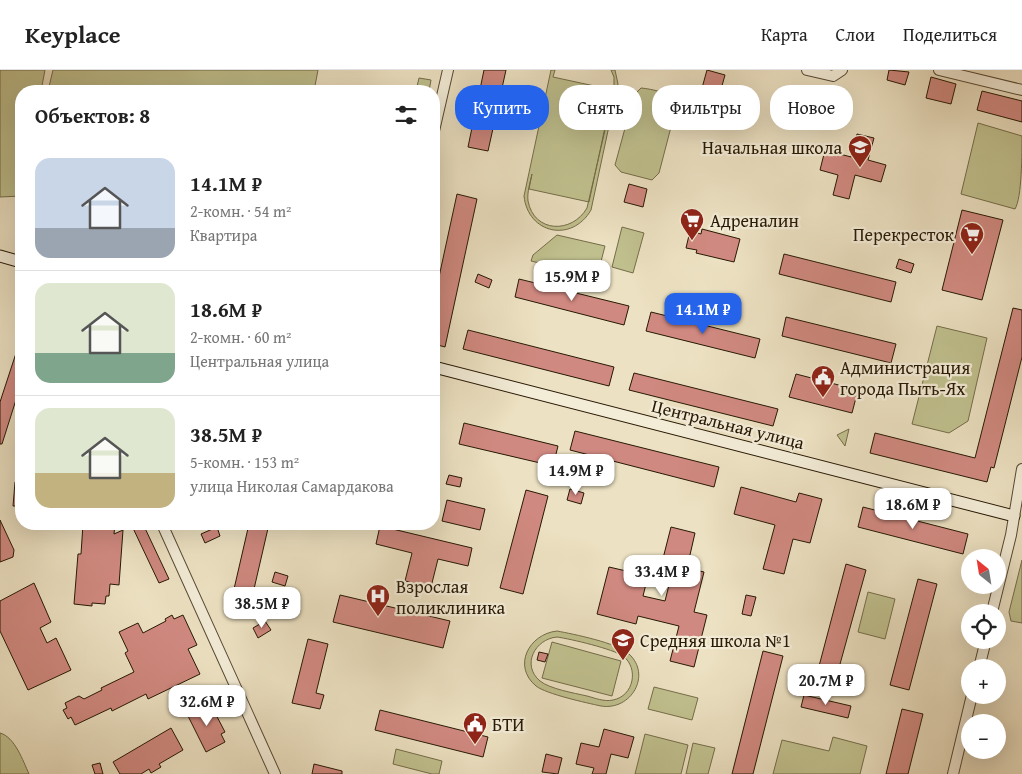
<!DOCTYPE html>
<html lang="ru">
<meta charset="utf-8">
<style>
:root{--surface:#fff;--page:#f6f6f6;--text:#222;--muted:#767676;--line:#e0e0e0;--accent:#2563eb}
body{margin:0;font-family:"Gentium Book Plus",serif;background:var(--page);color:var(--text);height:100vh;display:flex;flex-direction:column;font-size:19px;white-space:nowrap}
*{box-sizing:border-box;margin:0}
p{font-size:16px;color:var(--muted)}
.icon{flex:none;width:28px;height:28px;fill:none;stroke:currentColor;stroke-width:2;stroke-linecap:round;stroke-linejoin:round}
.map{position:relative;flex:1;overflow:hidden}
.side{position:absolute;left:15px;top:15px;width:425px;height:445px;display:flex;flex-direction:column;background:var(--surface);border-radius:20px;box-shadow:0 5px 20px #0002}
.side>*{flex:none}
.hud{position:absolute;left:455px;top:15px;width:475px;height:45px;display:flex;gap:10px}
.needle{width:32px;rotate:330deg}
.fabs{position:absolute;left:961px;top:479px;display:grid;gap:10px}
.fabs a{display:grid;place-items:center;width:45px;height:45px;border-radius:50%;background:var(--surface);box-shadow:0 5px 20px #0002;font-size:25px}
.price{position:absolute;translate:-50% -42px;padding:0 11px;border-radius:10px;background:#fff;color:#222;font-size:16px;line-height:32px;filter:drop-shadow(0 1px 2px #0008)}
.price::after{content:'';position:absolute;left:50%;top:30px;width:15px;height:11px;margin-left:-8px;background:inherit;clip-path:polygon(0 0,100% 0,50% 100%)}
.price.selected{background:var(--accent);color:#fff}
ul{padding:0;list-style:none}
li{display:flex;align-items:center;gap:15px;height:125px;padding:0 20px}
li+li{border-top:1px solid var(--line)}
li span{display:grid;place-items:center;flex:none;width:140px;height:100px;border-radius:15px;color:#555}
li>.icon{margin-inline-start:auto}
span .icon{width:60px;height:60px;fill:#fffc;stroke-width:1}
li b{font-size:21px}
h2{display:flex;justify-content:space-between;align-items:center;height:60px;padding:0 20px;font-size:21px}
.tag{padding:0 18px;border-radius:20px;background:var(--surface);box-shadow:0 5px 20px #0002;font-size:18px;line-height:45px}
.tag.selected{background:var(--accent);color:#fff}
header{display:flex;align-items:center;gap:30px;box-sizing:border-box;height:70px;padding:0 25px;background:var(--surface);border-bottom:1px solid var(--line)}
header strong{font-size:24px}
nav{display:flex;gap:28px;margin-inline-start:auto;font-size:18px}
.map>svg:first-child{display:block}
</style>
<header>
<strong>Keyplace</strong>
<nav><a>Карта</a><a>Слои</a><a>Поделиться</a></nav>
</header>
<div class="map">
<svg width="1022" height="704" viewBox="0 0 1022 704">
<rect width="100%" height="100%" fill="#ece1c2"/>
<filter id="stains"><feTurbulence type="fractalNoise" baseFrequency=".004" numOctaves="4"/><feColorMatrix values="0 0 0 0 .2 0 0 0 0 .09 0 0 0 0 .02 0 0 0 .5 -.17"/></filter>
<radialGradient id="worn" r=".72"><stop offset=".6" stop-color="#630" stop-opacity="0"/><stop offset="1" stop-color="#630" stop-opacity=".3"/></radialGradient>
<!-- green -->
<path fill="#c0c08e" stroke="#746c49" fill-rule="evenodd" d="M 0,0 L 45,0 L 41,21 L 21,21 L 21,126 L 0,127 Z
M 53,0 L 318,0 L 314,21 L 48,21 Z
M 551,0 L 555,0 L 553,7 L 613,20 L 589,132 L 529,119 L 532,104 C 530,113 527,122 528,131 C 534,163 572,164 587,138 L 614,21 L 614,7 L 611,0 L 615,0 L 618,14 L 591,140 C 572,173 528,164 524,126 Z
M 419,8 L 431,10 L 429,21 L 416,21 Z
M 641,18 C 651,19 674,23 677,34 L 659,103 L 652,110 L 621,102 L 615,95 L 634,25 Z
M 978,53 L 1022,66 C 1022,82 1022,128 1015,139 L 961,124 Z
M 622,157 L 644,163 L 633,203 L 612,197 Z
M 557,165 L 605,176 L 597,207 L 531,191 L 533,185 Z
M 937,256 L 987,268 L 968,351 L 949,363 L 912,354 Z
M 849,359 L 845,376 L 837,365 Z
M 1022,490 L 1022,553 L 1011,551 L 1009,542 Z
M 868,522 L 895,529 L 885,569 L 858,562 Z
M 557,561 C 573,564 618,573 629,584 C 652,605 631,641 601,636 C 587,633 546,624 536,616 C 512,596 529,564 557,561 ZM 557,567 C 571,569 613,579 623,586 C 639,598 634,626 613,630 C 604,632 595,628 587,626 C 574,623 550,619 540,611 C 521,595 535,569 557,567 Z
M 552,572 L 621,591 L 612,626 L 542,608 Z
M 654,617 L 698,628 L 692,650 L 648,639 Z
M 0,663 C 15,667 23,691 29,704 L 0,704 Z
M 645,664 L 688,675 L 681,704 L 635,704 Z
M 833,667 L 867,676 L 860,704 L 773,704 L 782,670 L 829,681 Z
M 693,673 L 715,678 L 708,704 L 686,704 Z
M 396,679 L 442,691 L 439,704 L 432,704 L 393,694 Z"/>
<!-- building -->
<path fill="#d08980" stroke="#271804" d="M 484,0 L 506,0 L 488,81 L 468,77 Z
M 707,0 L 725,5 L 720,23 L 702,18 Z
M 889,0 L 909,2 L 905,15 L 887,10 Z
M 931,7 L 956,14 L 951,34 L 926,28 Z
M 982,21 L 1022,31 L 1022,52 L 977,40 Z
M 838,29 L 850,32 L 846,46 L 834,43 Z
M 857,64 L 874,68 L 868,90 L 886,95 L 881,112 L 855,105 L 849,129 L 833,125 L 838,105 L 820,100 L 825,80 L 851,87 Z
M 629,114 L 647,119 L 643,137 L 624,132 Z
M 457,124 L 477,129 L 445,277 L 434,274 L 434,230 Z
M 962,140 L 1003,150 L 982,230 L 942,220 Z
M 702,159 L 740,169 L 734,192 L 696,183 L 697,180 L 686,178 L 690,161 L 701,164 Z
M 784,184 L 896,212 L 891,232 L 779,204 Z
M 899,189 L 914,194 L 911,203 L 896,198 Z
M 478,204 L 492,210 L 489,218 L 475,212 Z
M 519,209 L 629,236 L 624,255 L 515,227 Z
M 1013,238 L 1022,240 L 1022,287 L 994,398 L 991,397 L 987,412 L 870,383 L 875,363 L 975,388 Z
M 651,242 L 760,269 L 755,288 L 646,261 Z
M 786,247 L 896,274 L 891,293 L 782,266 Z
M 468,260 L 614,297 L 609,316 L 463,279 Z
M 20,271 L 21,272 L 21,314 L 2,374 L 0,374 L 0,332 Z
M 634,303 L 778,339 L 773,356 L 629,320 Z
M 796,304 L 858,320 L 852,343 L 789,327 Z
M 464,353 L 558,376 L 553,396 L 459,374 Z
M 575,361 L 719,397 L 714,417 L 570,380 Z
M 449,405 L 462,408 L 460,417 L 446,414 Z
M 15,412 L 21,413 L 21,436 L 13,436 Z
M 741,417 L 796,432 L 799,423 L 822,429 L 810,473 L 793,469 L 784,504 L 763,499 L 775,455 L 734,444 Z
M 570,419 L 584,423 L 581,434 L 567,430 Z
M 526,420 L 548,426 L 523,524 L 500,518 Z
M 447,430 L 485,439 L 480,460 L 442,451 Z
M 863,437 L 968,464 L 963,484 L 858,457 Z
M 0,450 L 14,480 L 13,487 L 0,492 Z
M 83,454 L 115,454 L 114,464 L 123,460 L 119,515 L 110,514 L 109,526 L 106,526 L 105,534 L 92,533 L 92,536 L 74,534 L 78,484 L 81,484 Z
M 137,454 L 143,454 L 169,509 L 159,513 L 132,456 Z
M 249,454 L 269,454 L 251,532 L 249,532 L 248,536 L 231,532 Z
M 380,456 L 472,478 L 468,496 L 438,489 L 431,517 L 405,511 L 412,483 L 376,474 Z
M 217,457 L 220,466 L 205,473 L 201,464 Z
M 671,457 L 695,463 L 687,498 L 704,502 L 694,542 L 707,545 L 694,597 L 670,591 L 679,556 L 638,546 L 636,554 L 597,544 L 609,497 L 648,506 L 643,526 L 665,531 L 670,511 L 658,508 Z
M 846,494 L 866,500 L 837,605 L 818,600 Z
M 275,502 L 288,506 L 285,516 L 272,512 Z
M 918,509 L 937,514 L 909,620 L 890,615 Z
M 34,513 L 51,552 L 40,558 L 47,573 L 56,568 L 71,600 L 28,620 L 0,561 L 0,531 Z
M 340,525 L 450,551 L 443,578 L 333,552 Z
M 746,525 L 756,527 L 751,546 L 742,544 Z
M 172,545 L 174,549 L 183,545 L 197,575 L 188,579 L 200,604 L 148,629 L 146,624 L 112,641 L 111,638 L 75,655 L 71,647 L 68,649 L 63,640 L 67,638 L 65,633 L 79,626 L 84,629 L 102,620 L 101,618 L 134,602 L 125,583 L 128,581 L 119,562 L 138,553 L 143,563 L 166,551 L 165,549 Z
M 265,551 L 271,560 L 258,568 L 253,558 Z
M 308,569 L 328,574 L 316,623 L 324,625 L 320,639 L 292,633 Z
M 763,581 L 783,586 L 753,704 L 732,704 Z
M 539,582 L 548,584 L 545,592 L 537,590 Z
M 804,625 L 851,636 L 848,648 L 801,637 Z
M 203,633 L 209,641 L 213,639 L 225,662 L 221,664 L 225,672 L 206,682 L 188,646 L 189,645 L 187,641 Z
M 902,639 L 923,644 L 908,704 L 886,704 Z
M 380,640 L 488,667 L 483,687 L 375,660 Z
M 171,658 L 183,680 L 159,694 L 161,697 L 151,703 L 149,699 L 141,704 L 120,704 L 113,692 Z
M 604,659 L 634,667 L 628,688 L 611,684 L 606,704 L 592,704 L 594,698 L 576,694 L 581,673 L 599,677 Z
M 546,684 L 562,688 L 558,704 L 542,702 Z
M 100,693 L 103,704 L 95,704 L 92,695 Z
M 314,694 L 342,701 L 342,704 L 312,704 Z"/>
<g fill="none" stroke-linecap="round" stroke-linejoin="round">
<!-- tertiary casing -->
<g stroke="#584a34" stroke-width="12">
<path id="tertiary" d="M 807,0 L 833,6 L 842,0
M 939,0 L 1022,20
M 434,61 L 448,0
M 162,454 L 275,704
M 992,542 L 1011,465 L 1022,399
M 979,598 L 986,570
M 953,704 L 972,625"/>
</g>
<!-- secondary casing -->
<g stroke="#271804" stroke-width="13">
<path id="secondary" d="M 0,186 L 21,192
M 434,297 L 1014,446"/>
</g>
<!-- tertiary -->
<use href="#tertiary" stroke="#f3ecd7" stroke-width="10"/>
<!-- secondary -->
<use href="#secondary" stroke="#f3ecd7" stroke-width="11"/>
</g>
<!-- icons -->
<defs>
<g id="school-pin" transform="scale(1.25)"><path d="M0 17L-7.5 6A9.5 9.5 0 1 1 7.5 6Z" fill="#8f2418" stroke="#f3ecd7"/><path d="M0-5L7-2L0 1L-7-2ZM-4 1L0 2.5L4 1V4Q0 6-4 4Z" fill="#fff"/></g>
<g id="supermarket-pin" transform="scale(1.25)"><path d="M0 17L-7.5 6A9.5 9.5 0 1 1 7.5 6Z" fill="#8f2418" stroke="#f3ecd7"/><path d="M-6-5.5h2.5l.6 2H6L4.5 2H-2.5L-4.4-4H-6ZM-1.5 3.2a1.3 1.3 0 1 0 .1 0ZM3 3.2a1.3 1.3 0 1 0 .1 0Z" fill="#fff"/></g>
<g id="civic-pin" transform="scale(1.25)"><path d="M0 17L-7.5 6A9.5 9.5 0 1 1 7.5 6Z" fill="#8f2418" stroke="#f3ecd7"/><path d="M-.6-6.5H3V-4.5H.6V-3L4-1V1h2V6H-6V1h2V-1L-.6-3ZM-1.2 2.5V6h2.4V2.5Z" fill="#fff"/></g>
<g id="hospital-pin" transform="scale(1.25)"><path d="M0 17L-7.5 6A9.5 9.5 0 1 1 7.5 6Z" fill="#8f2418" stroke="#f3ecd7"/><path d="M-5-5h3v3.5h4V-5h3V5h-3V1.5h-4V5h-3Z" fill="#fff"/></g>
</defs>
<g fill-rule="evenodd">
<use href="#school-pin" x="860" y="77"/>
<use href="#supermarket-pin" x="692" y="150"/>
<use href="#supermarket-pin" x="972" y="164"/>
<use href="#civic-pin" x="823" y="307"/>
<use href="#hospital-pin" x="378" y="526"/>
<use href="#school-pin" x="623" y="570"/>
<use href="#civic-pin" x="475" y="654"/>
</g>
<g text-anchor="middle" dominant-baseline="central" stroke-width="4.5" stroke-linejoin="round" paint-order="stroke">
<!-- poi labels -->
<g font-size="18" fill="#271804" stroke="#f3ecd7" text-anchor="start">
<text x="842" y="77" text-anchor="end">Начальная школа</text>
<text x="710" y="150">Адреналин</text>
<text x="954" y="164" text-anchor="end">Перекресток</text>
<text x="840" y="297">Администрация<tspan x="840" dy="21">города Пыть-Ях</tspan></text>
<text x="396" y="516">Взрослая<tspan x="396" dy="21">поликлиника</tspan></text>
<text x="640" y="570">Средняя школа №1</text>
<text x="492" y="654">БТИ</text>
</g>
<!-- street labels -->
<g font-size="18" fill="#271804" stroke="#f3ecd7">
<text transform="translate(728 354) rotate(14)">Центральная улица</text>
</g>
</g>
<rect width="100%" height="100%" filter="url(#stains)"/>
<rect width="100%" height="100%" fill="url(#worn)"/>
</svg>
<div class="fabs">
<a><svg class="needle" viewBox="-14 -14 28 28"><path d="M0-13l5 13h-10z" fill="#e53935"/><path d="M0 13l5-13h-10z" fill="#767676"/></svg></a>
<a><svg class="icon" aria-label="locate" viewBox="0 0 24 24"><circle cx="12" cy="12" r="6"/><path d="M12 2v4M12 18v4M2 12h4M18 12h4"/></svg></a>
<a>+</a>
<a>−</a>
</div>
<b class="price" style="left:572px;top:232px">15.9M ₽</b>
<b class="price selected" style="left:703px;top:265px">14.1M ₽</b>
<b class="price" style="left:576px;top:426px">14.9M ₽</b>
<b class="price" style="left:913px;top:460px">18.6M ₽</b>
<b class="price" style="left:662px;top:527px">33.4M ₽</b>
<b class="price" style="left:262px;top:559px">38.5M ₽</b>
<b class="price" style="left:826px;top:636px">20.7M ₽</b>
<b class="price" style="left:207px;top:657px">32.6M ₽</b>
<div class="hud">
<a class="tag selected">Купить</a>
<a class="tag">Снять</a>
<a class="tag">Фильтры</a>
<a class="tag">Новое</a>
</div>
<section class="side">
<h2>Объектов: 8<svg class="icon" aria-label="filters" viewBox="0 0 24 24"><path d="M4 7h16M4 17h16"/><circle cx="9" cy="7" r="2"/><circle cx="15" cy="17" r="2"/></svg></h2>
<ul>
<li><span style="background:linear-gradient(#c9d6e8 70%,#9aa5b1 0)"><svg class="icon" aria-label="home" viewBox="0 0 24 24"><path d="M3 11l9-7 9 7M6 9v11h12V9"/></svg></span><div><b>14.1M ₽</b><p>2-комн. · 54 m²</p><p>Квартира</p></div></li>
<li><span style="background:linear-gradient(#dfe7d0 70%,#7fa58c 0)"><svg class="icon" aria-label="home" viewBox="0 0 24 24"><path d="M3 11l9-7 9 7M6 9v11h12V9"/></svg></span><div><b>18.6M ₽</b><p>2-комн. · 60 m²</p><p>Центральная улица</p></div></li>
<li><span style="background:linear-gradient(#dfe7d0 65%,#c2b280 0)"><svg class="icon" aria-label="home" viewBox="0 0 24 24"><path d="M3 11l9-7 9 7M6 9v11h12V9"/></svg></span><div><b>38.5M ₽</b><p>5-комн. · 153 m²</p><p>улица Николая Самардакова</p></div></li>
</ul>
</section>
</div>
